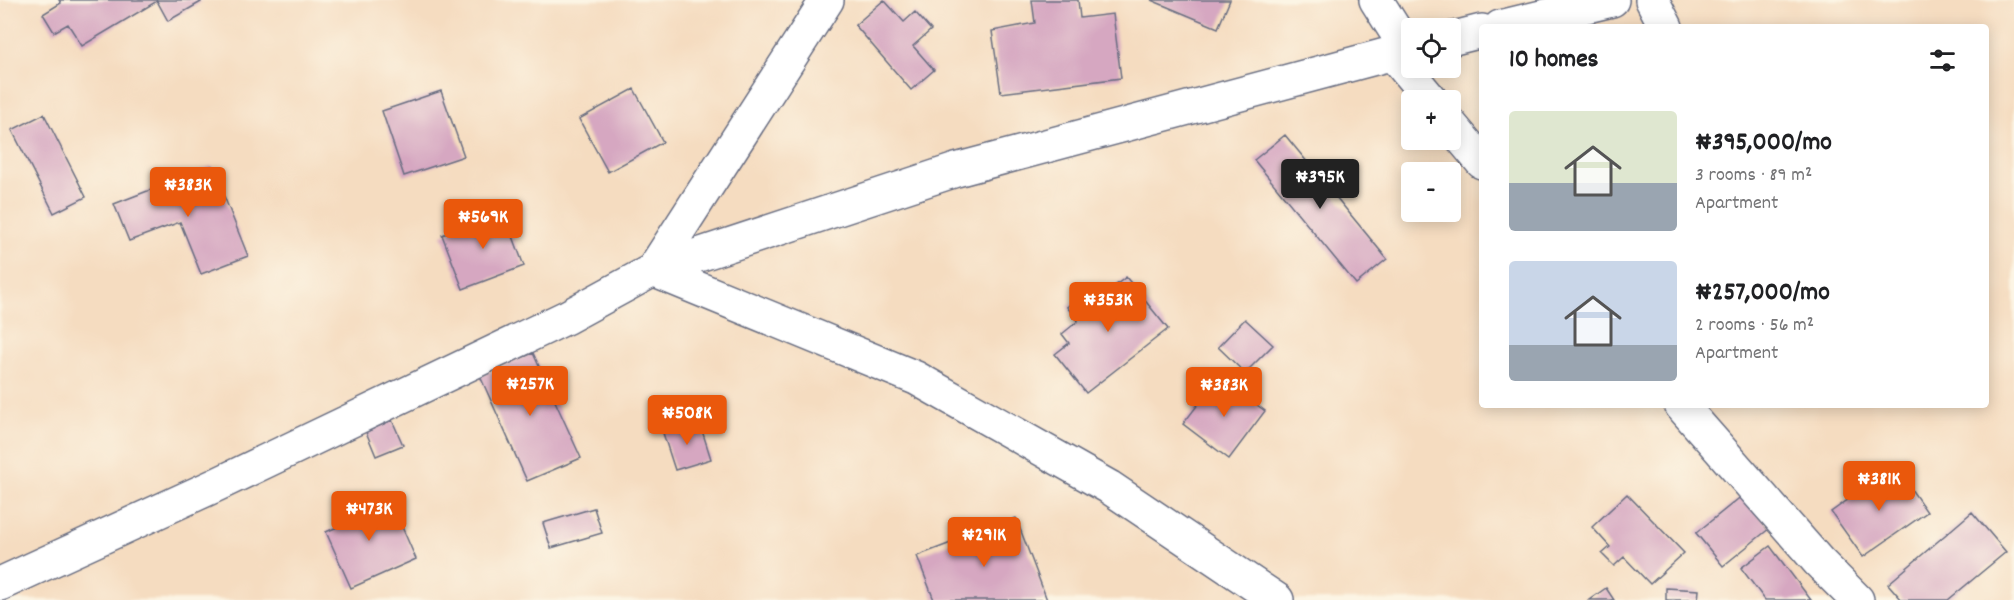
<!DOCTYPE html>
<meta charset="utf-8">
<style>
:root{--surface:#fff;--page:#f2f2f2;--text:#202124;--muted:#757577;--accent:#ea580c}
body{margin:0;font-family:Dekko,sans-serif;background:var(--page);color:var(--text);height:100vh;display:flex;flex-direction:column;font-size:22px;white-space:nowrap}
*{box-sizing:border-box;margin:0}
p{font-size:20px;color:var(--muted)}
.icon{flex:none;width:33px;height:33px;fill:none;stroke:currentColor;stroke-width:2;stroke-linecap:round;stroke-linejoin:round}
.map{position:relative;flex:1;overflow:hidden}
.side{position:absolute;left:1479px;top:24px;width:510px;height:384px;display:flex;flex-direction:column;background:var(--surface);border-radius:6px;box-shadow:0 3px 15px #0003}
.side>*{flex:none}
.fabs{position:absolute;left:1401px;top:18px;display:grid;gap:12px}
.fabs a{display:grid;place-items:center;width:60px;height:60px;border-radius:6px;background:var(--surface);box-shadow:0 3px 15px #0003;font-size:30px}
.price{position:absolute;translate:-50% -51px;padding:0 14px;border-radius:6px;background:var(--accent);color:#fff;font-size:20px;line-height:39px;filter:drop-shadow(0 2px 3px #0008)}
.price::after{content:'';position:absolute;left:50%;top:36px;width:18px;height:14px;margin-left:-9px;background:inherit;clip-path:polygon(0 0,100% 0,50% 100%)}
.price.active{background:#222;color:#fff}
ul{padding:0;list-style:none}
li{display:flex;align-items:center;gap:18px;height:150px;padding:0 30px}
li span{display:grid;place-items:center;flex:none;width:168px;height:120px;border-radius:6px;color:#555}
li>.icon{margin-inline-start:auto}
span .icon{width:72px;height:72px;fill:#fffc;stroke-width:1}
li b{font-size:26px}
h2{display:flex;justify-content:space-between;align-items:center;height:72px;padding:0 30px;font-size:26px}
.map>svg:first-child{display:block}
</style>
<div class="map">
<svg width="2014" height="600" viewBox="0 0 2014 600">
<rect width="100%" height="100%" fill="#fcf5e5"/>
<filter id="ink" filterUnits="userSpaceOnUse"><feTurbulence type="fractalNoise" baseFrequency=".0167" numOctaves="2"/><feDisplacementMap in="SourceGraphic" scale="12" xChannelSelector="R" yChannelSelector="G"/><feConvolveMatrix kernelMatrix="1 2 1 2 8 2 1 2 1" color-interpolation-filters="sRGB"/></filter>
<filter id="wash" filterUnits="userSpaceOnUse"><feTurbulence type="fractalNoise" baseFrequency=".008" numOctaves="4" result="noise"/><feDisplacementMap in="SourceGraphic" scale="24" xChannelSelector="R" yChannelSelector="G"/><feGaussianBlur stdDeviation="1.35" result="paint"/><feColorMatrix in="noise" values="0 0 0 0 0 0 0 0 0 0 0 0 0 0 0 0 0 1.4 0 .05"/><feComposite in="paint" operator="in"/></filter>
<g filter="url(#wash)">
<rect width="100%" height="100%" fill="#f5dcc0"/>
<g id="blocks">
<!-- building -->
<path fill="#d6a7c1" d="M 59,0 L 199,0 L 201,2 L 168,21 L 157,1 L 82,46 L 68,24 L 54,32 L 43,14 L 61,3 Z
M 884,0 L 904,22 L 915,12 L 931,30 L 913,46 L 934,70 L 911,90 L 855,25 Z
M 1032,0 L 1078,0 L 1080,18 L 1113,14 L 1121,78 L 1001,93 L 992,31 L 1035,23 Z
M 1151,0 L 1230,0 L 1218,28 Z
M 634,89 L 663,142 L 608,172 L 579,119 Z
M 441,91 L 464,156 L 404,176 L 382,111 Z
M 44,114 L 86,197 L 54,213 L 12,130 Z
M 1285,135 L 1387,259 L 1356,284 L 1254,160 Z
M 212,166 L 248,256 L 201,274 L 180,222 L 129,241 L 114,204 Z
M 504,212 L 524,266 L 463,289 L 442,235 Z
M 1126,277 L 1168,329 L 1086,393 L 1055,354 L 1069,343 L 1062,334 L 1078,321 L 1067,307 L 1088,291 L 1096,301 Z
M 1245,319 L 1273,345 L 1245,373 L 1218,347 Z
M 533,353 L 581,458 L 527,481 L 480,376 Z
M 1219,377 L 1265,411 L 1229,459 L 1183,424 Z
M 392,420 L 403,445 L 376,456 L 366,432 Z
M 699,421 L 711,459 L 675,470 L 663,433 Z
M 1895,466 L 1927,512 L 1863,557 L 1831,512 Z
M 1627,494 L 1684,553 L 1650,584 L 1624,557 L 1614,566 L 1602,554 L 1610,547 L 1592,527 Z
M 361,495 L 369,514 L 392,504 L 416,559 L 351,588 L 326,532 L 344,524 L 336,506 Z
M 1743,495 L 1770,528 L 1723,566 L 1696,533 Z
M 594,508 L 602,533 L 551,548 L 543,523 Z
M 1972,512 L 2006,552 L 1948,600 L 1902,600 L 1888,584 Z
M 1016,518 L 1047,600 L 934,600 L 917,556 Z
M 1770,546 L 1811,600 L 1765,600 L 1741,568 Z
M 1606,588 L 1614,600 L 1589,600 Z
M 1666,588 L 1699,590 L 1698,600 L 1666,600 Z"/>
</g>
</g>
<g filter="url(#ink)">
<use href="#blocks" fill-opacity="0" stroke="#676c80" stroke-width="1.5"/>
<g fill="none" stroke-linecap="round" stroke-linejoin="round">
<!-- minor casing -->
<g stroke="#676c80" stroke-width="36">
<path id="minor" d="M 1376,0 L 1407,49
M 1652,0 L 1666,27
M 1500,27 L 1612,0
M 1450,39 L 1482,31
M 1392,53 L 1431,100
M 1450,124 L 1482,162
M 653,270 L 956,170 L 1412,48
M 653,270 L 916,378 L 1109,487 L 1277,600
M 1681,405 L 1819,562 L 1857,600
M 0,584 L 216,485 L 567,317 L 653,270 L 827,0"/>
</g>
<!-- minor -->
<use href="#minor" stroke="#fff" stroke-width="33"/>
</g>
</g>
</svg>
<div class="fabs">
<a><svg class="icon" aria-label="locate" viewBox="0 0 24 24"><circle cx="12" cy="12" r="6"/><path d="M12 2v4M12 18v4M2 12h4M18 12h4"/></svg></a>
<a>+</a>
<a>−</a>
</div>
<b class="price active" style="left:1320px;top:210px">₦395K</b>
<b class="price" style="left:188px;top:218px">₦383K</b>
<b class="price" style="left:483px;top:250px">₦569K</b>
<b class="price" style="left:1108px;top:333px">₦353K</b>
<b class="price" style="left:530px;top:417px">₦257K</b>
<b class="price" style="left:1224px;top:418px">₦383K</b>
<b class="price" style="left:687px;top:446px">₦508K</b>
<b class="price" style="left:1879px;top:512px">₦381K</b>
<b class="price" style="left:369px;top:542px">₦473K</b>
<b class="price" style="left:984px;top:568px">₦291K</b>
<section class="side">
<h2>10 homes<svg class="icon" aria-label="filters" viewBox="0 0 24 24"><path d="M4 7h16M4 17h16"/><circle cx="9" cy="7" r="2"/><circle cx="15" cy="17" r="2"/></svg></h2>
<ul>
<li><span style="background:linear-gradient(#dfe7d0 60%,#9aa5b1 0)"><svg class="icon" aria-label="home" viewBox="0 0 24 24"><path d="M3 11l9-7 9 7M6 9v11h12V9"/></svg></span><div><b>₦395,000/mo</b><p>3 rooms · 89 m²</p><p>Apartment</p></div></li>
<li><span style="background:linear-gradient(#c9d6e8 70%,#9aa5b1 0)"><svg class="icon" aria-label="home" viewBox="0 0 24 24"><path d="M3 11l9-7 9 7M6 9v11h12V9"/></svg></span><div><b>₦257,000/mo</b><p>2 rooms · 56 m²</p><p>Apartment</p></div></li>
</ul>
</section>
</div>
